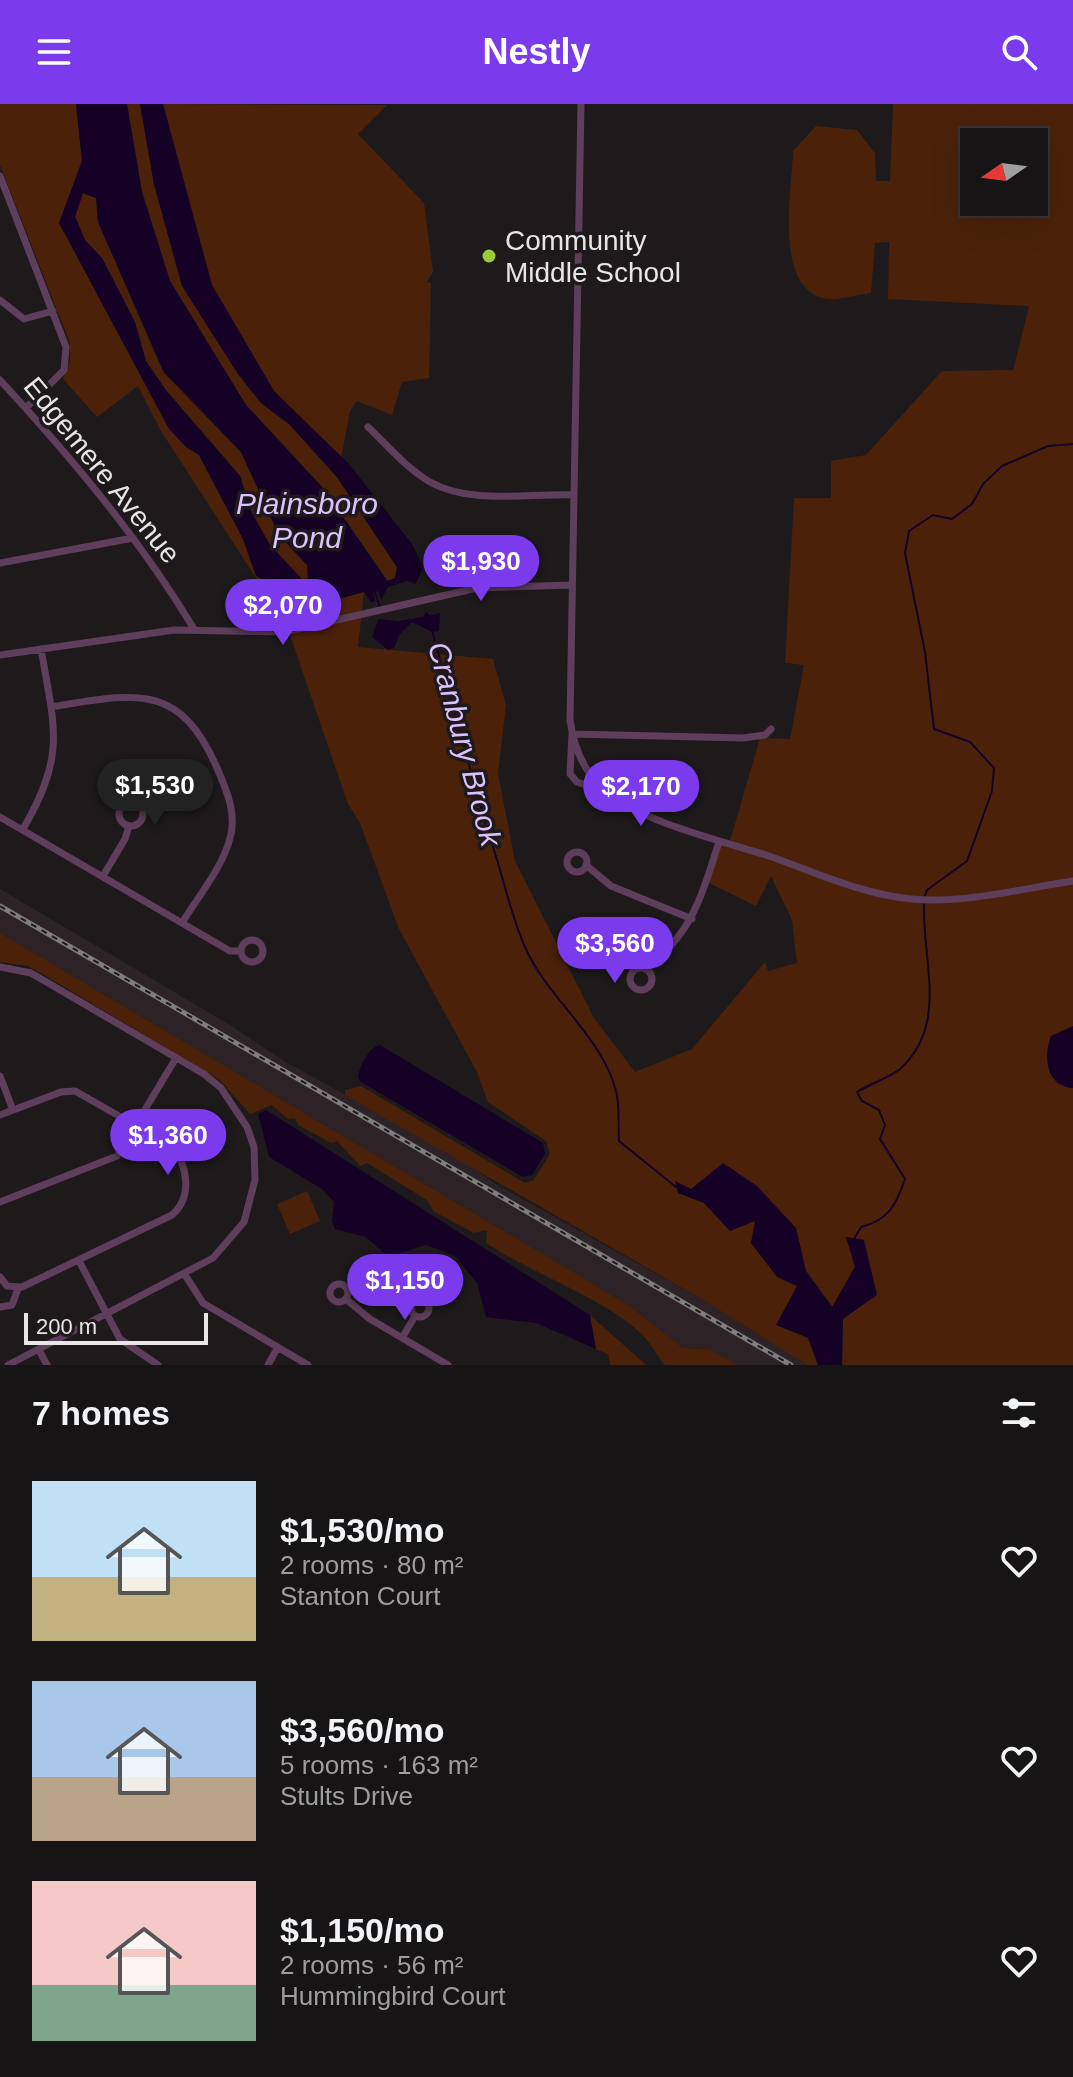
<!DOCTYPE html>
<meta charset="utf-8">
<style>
:root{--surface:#161415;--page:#232122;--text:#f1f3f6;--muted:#9e9ea0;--line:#353334;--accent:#7c3aed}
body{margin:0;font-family:Helvetica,sans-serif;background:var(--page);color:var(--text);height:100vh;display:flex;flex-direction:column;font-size:30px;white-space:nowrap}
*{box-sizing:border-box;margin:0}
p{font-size:26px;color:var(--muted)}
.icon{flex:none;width:44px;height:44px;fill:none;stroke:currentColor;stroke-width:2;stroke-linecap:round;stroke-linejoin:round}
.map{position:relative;height:1261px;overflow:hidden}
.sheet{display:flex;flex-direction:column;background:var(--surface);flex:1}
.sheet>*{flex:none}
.needle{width:52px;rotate:256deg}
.buttons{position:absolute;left:960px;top:24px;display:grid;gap:16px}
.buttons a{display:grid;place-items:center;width:88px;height:88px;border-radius:0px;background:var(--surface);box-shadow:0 8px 32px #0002,0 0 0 2px var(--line);font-size:40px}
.scale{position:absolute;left:24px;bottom:20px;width:184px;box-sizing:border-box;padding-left:8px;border:4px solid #e8e5e6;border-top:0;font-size:22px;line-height:28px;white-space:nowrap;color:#e8e5e6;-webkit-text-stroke:6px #1e1a1c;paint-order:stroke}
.price{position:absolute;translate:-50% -68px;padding:0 18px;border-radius:28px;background:var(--accent);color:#fff;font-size:26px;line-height:52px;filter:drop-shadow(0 2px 4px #0008)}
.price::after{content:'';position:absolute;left:50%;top:48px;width:24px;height:18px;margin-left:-12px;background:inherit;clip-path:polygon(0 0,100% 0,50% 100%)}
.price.on{background:#222;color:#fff}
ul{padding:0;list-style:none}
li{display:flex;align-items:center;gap:24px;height:200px;padding:0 32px}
li span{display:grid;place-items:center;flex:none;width:224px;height:160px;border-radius:0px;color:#555}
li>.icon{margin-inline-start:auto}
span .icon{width:96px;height:96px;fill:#fffc;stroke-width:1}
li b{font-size:34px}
h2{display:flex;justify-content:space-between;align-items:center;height:96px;padding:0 32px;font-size:34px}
header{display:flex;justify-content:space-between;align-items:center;height:104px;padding:0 32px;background:var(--accent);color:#fff;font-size:36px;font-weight:700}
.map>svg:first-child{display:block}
</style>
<header><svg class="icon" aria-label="menu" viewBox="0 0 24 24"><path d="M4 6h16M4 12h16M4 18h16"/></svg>Nestly<svg class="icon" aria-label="search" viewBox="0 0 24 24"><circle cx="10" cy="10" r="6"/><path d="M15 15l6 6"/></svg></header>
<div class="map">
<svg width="1073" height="1261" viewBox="0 0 1073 1261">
<rect width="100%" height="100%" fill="#1e1a1c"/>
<!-- built -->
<path fill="#2d2326" d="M 0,785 L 230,921 L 284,957 L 463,1056 L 494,1079 L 705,1197 L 807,1261 L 738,1261 L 709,1245 L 683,1244 L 631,1203 L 582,1173 L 0,829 Z"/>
<!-- green -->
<path fill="#4b2209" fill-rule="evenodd" d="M 0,0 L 76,0 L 82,57 L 59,119 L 186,343 L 199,351 L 243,435 L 256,472 L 293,492 L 301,475 L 270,441 L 252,409 L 240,372 L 165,285 L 146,257 L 135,218 L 102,154 L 85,136 L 75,112 L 83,89 L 96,94 L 98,118 L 163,268 L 241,348 L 279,431 L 307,461 L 308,474 L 303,480 L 308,503 L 364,488 L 358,543 L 493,555 L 506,601 L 498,670 L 515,757 L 594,914 L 635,968 L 692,945 L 765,858 L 768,867 L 797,859 L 792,816 L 771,772 L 756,802 L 709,779 L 723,735 L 730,737 L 760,634 L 790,635 L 804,561 L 785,559 L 794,394 L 831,394 L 831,357 L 866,351 L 942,267 L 1013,266 L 1029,202 L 888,195 L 889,138 L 875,139 L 871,189 C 859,190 841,196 828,195 C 772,187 792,87 793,47 L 816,22 L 857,26 L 875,49 L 876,77 L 890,77 L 893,0 L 1073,0 L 1073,1261 L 842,1261 L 843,1215 L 864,1136 L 846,1133 L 855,1162 L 833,1203 L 806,1167 L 796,1124 L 691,1085 L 678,1089 L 704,1099 L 729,1126 L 756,1116 L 797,1182 L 808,1234 L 818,1261 L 807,1261 L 705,1197 L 345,991 L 345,986 L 361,982 L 525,1079 L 534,1076 L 550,1050 L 546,1037 L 488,998 L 477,968 L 399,825 L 360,719 L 348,700 L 291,534 L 283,497 L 258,477 L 161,327 L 138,282 L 97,313 L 63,275 L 70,257 L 70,239 L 0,61 ZM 974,38 L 1034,38 L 1034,98 L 974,98 Z
M 127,0 L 140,0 L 154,80 L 182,182 L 238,270 L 261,299 L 289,320 L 337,373 L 397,463 L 395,474 L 388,477 L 323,384 L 246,301 L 170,177 L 142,88 Z
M 163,0 L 387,1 L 358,30 L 424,99 L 433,168 L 427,178 L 431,179 L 429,274 L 402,278 L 392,311 L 357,297 L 350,307 L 341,355 L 274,287 L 212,181 Z
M 0,829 L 582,1173 L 631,1203 L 683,1244 L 709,1245 L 738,1261 L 665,1261 C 658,1253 653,1243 647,1236 C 618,1200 529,1168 486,1139 L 487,1126 L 474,1129 L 433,1107 L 427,1096 L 367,1059 L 360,1062 L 337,1037 L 331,1039 L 298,1021 L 295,1014 L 288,1015 L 272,1001 L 250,1010 L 220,976 L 46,872 L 28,862 L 0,858 Z
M 307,1087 L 320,1117 L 290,1130 L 277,1100 Z
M 590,1211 L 646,1261 L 610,1261 L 608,1250 L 596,1245 Z"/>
<!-- water -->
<path fill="#150126" d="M 76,0 L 127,0 L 142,88 L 170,177 L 246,301 L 323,384 L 387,477 L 395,474 L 397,463 L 337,373 L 289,320 L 261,299 L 238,270 L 182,182 L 154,80 L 140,0 L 163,0 L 212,181 L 274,287 L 349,360 L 412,440 L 423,463 L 416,480 L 407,477 L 388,483 L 381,496 L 378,487 L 373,489 L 375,497 L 371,498 L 364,488 L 307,503 L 299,492 L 308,474 L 307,461 L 279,431 L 241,348 L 164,268 L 98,118 L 96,94 L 83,89 L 75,113 L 85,136 L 102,154 L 135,218 L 146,257 L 165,285 L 240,372 L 252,409 L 270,441 L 302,475 L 293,492 L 256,472 L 243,435 L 199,351 L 186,343 L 169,325 L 59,119 L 82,57 Z
M 426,508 L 430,511 L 440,509 L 439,527 L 432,528 L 412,518 L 400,530 L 394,544 L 388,546 L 372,533 L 378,515 L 399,517 L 423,513 Z
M 1073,922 L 1073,984 C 1046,982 1043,953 1051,932 Z
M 380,941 L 543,1039 L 545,1050 L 532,1071 L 523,1073 L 361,978 L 358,974 C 359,963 369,943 380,941 Z
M 266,1006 L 590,1211 L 596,1245 L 536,1219 L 486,1213 L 477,1179 L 455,1152 L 426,1141 L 388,1153 L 366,1133 L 335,1125 L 332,1117 L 334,1098 L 322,1085 L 269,1053 L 258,1010 Z
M 723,1059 L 757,1082 L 796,1124 L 806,1167 L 832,1203 L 855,1163 L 846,1133 L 864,1136 L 877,1191 L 843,1215 L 842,1261 L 818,1261 L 808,1234 L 776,1221 L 797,1182 L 777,1173 L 751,1139 L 755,1117 L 730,1127 L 704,1099 L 678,1089 L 675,1077 L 691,1085 Z"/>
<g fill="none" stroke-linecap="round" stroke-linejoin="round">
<!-- stream -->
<path stroke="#150126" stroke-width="2" d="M 374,486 L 380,503
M 432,526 L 487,726 C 502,764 508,805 525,843 C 547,894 602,932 616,987 C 620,1002 618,1021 619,1037 L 676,1083
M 924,794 L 927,786 L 967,757 L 992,687 L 994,664 L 970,638 L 934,625 L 925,548 L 905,449 L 909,427 L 933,411 L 952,415 L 972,400 L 983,380 L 1002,362 L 1048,342 L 1073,340
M 854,1135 L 861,1123 C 889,1116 896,1101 905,1075 L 880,1035 L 885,1021 L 879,1006 L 862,997 L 857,988 C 868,981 892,972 900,965 C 949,921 922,857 924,800"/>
<!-- street -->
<path stroke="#5e3e5a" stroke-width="7" d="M 581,0 L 570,616 C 574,645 585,671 608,689 C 643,718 722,737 766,751 C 813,767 860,790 911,795 C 964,800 1020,785 1073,777
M 0,72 L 66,243 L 64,266 L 26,304
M 0,196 L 24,215 L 53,207
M 0,276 C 71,353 140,435 194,525
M 368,323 C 387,341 407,365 430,378 C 471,401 529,389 574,391
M 0,459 L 133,434
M 0,551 L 174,526 L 284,528 L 477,484 L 571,481
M 51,603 C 133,590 179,576 217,664 C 227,687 237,710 230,734 C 223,763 197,794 182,819
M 605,688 L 577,678 L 570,670 L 572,630 L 743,634 L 765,631 L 771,625
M119 710a12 12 0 1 1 24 0a12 12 0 1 1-24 0Z
M 0,713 L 230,847 L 240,847
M 23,725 C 66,651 55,626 41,545
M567 758a10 10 0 1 1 20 0a10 10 0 1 1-20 0Z
M 586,761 L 611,782 L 692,815
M 103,772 L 125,735 L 129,722
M241 847a11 11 0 1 1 22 0a11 11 0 1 1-22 0Z
M 0,863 L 31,869 L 204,970 L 221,984 L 247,1023 L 254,1043 L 255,1076 L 244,1118 L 213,1154 L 8,1261
M630 875a11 11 0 1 1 22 0a11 11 0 1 1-22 0Z
M 645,865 C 693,829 701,793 719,738
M 0,972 L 13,1006
M 0,1011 L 61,988 L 75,987 L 170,1041 C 188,1060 193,1093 172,1111 L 22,1183 L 7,1182 L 0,1173
M 0,1098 L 117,1052 L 176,954
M 79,1157 L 120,1235 L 158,1261
M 185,1171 L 203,1199 L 308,1261
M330 1189a9 9 0 1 1 18 0a9 9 0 1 1-18 0Z
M411 1204a9 9 0 1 1 18 0a9 9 0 1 1-18 0Z
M 346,1195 L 370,1215 L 448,1261
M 0,1203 L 12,1201 L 18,1185
M 402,1234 L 415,1212
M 39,1246 L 47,1261
M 268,1261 L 278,1243"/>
<!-- rail casing -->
<g stroke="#807d7e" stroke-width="5">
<path id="rail" d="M 0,802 L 791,1261"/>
</g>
<!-- rail -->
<use href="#rail" stroke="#1e1a1c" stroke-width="2" stroke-dasharray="6" stroke-linecap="butt"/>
</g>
<!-- markers -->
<circle fill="#99cb36" stroke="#1e1a1c" stroke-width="3" cx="489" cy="152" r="8"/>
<g text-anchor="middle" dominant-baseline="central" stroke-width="7" stroke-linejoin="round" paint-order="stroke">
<!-- poi labels -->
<g font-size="28" fill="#e8e5e6" stroke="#1e1a1c" text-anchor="start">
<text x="505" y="136">Community<tspan x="505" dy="32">Middle School</tspan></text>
</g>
<!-- street labels -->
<g font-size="28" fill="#e8e5e6" stroke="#1e1a1c">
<text transform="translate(102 366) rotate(51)">Edgemere Avenue</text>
</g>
<!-- water labels -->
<g font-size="30" font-style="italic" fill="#dcc1fc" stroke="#1e1a1c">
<text x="307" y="399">Plainsboro<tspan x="307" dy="34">Pond</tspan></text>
<text transform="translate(465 640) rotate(75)">Cranbury Brook</text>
</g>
</g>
</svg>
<div class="buttons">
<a><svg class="needle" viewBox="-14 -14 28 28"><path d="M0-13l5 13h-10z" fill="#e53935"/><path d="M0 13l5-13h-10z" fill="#9e9ea0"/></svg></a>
</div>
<div class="scale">200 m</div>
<b class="price" style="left:481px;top:499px">$1,930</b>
<b class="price" style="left:283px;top:543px">$2,070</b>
<b class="price on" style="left:155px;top:723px">$1,530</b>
<b class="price" style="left:641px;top:724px">$2,170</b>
<b class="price" style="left:615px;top:881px">$3,560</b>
<b class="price" style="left:168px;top:1073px">$1,360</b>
<b class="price" style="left:405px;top:1218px">$1,150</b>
</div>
<section class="sheet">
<h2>7 homes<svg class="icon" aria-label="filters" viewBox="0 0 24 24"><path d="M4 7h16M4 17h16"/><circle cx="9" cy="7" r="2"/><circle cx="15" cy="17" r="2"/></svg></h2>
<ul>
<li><span style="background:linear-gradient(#bfe0f5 60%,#c2b280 0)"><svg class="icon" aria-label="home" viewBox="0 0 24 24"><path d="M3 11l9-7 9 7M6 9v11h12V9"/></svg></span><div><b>$1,530/mo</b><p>2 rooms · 80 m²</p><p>Stanton Court</p></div><svg class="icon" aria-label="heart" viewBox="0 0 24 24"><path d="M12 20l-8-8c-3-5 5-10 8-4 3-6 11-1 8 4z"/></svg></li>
<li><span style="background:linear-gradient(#a9c7e8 60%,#b9a48a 0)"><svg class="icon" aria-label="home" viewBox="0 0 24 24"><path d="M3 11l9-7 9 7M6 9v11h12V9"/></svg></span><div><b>$3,560/mo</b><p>5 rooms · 163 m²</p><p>Stults Drive</p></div><svg class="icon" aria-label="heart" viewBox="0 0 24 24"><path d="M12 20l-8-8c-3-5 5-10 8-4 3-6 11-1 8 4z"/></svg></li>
<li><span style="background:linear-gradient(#f6c9c9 65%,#7fa58c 0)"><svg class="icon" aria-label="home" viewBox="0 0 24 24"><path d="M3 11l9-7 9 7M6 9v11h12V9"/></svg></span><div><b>$1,150/mo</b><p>2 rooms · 56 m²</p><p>Hummingbird Court</p></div><svg class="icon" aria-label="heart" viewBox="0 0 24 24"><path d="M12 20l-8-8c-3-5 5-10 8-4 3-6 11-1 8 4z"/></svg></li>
</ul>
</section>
